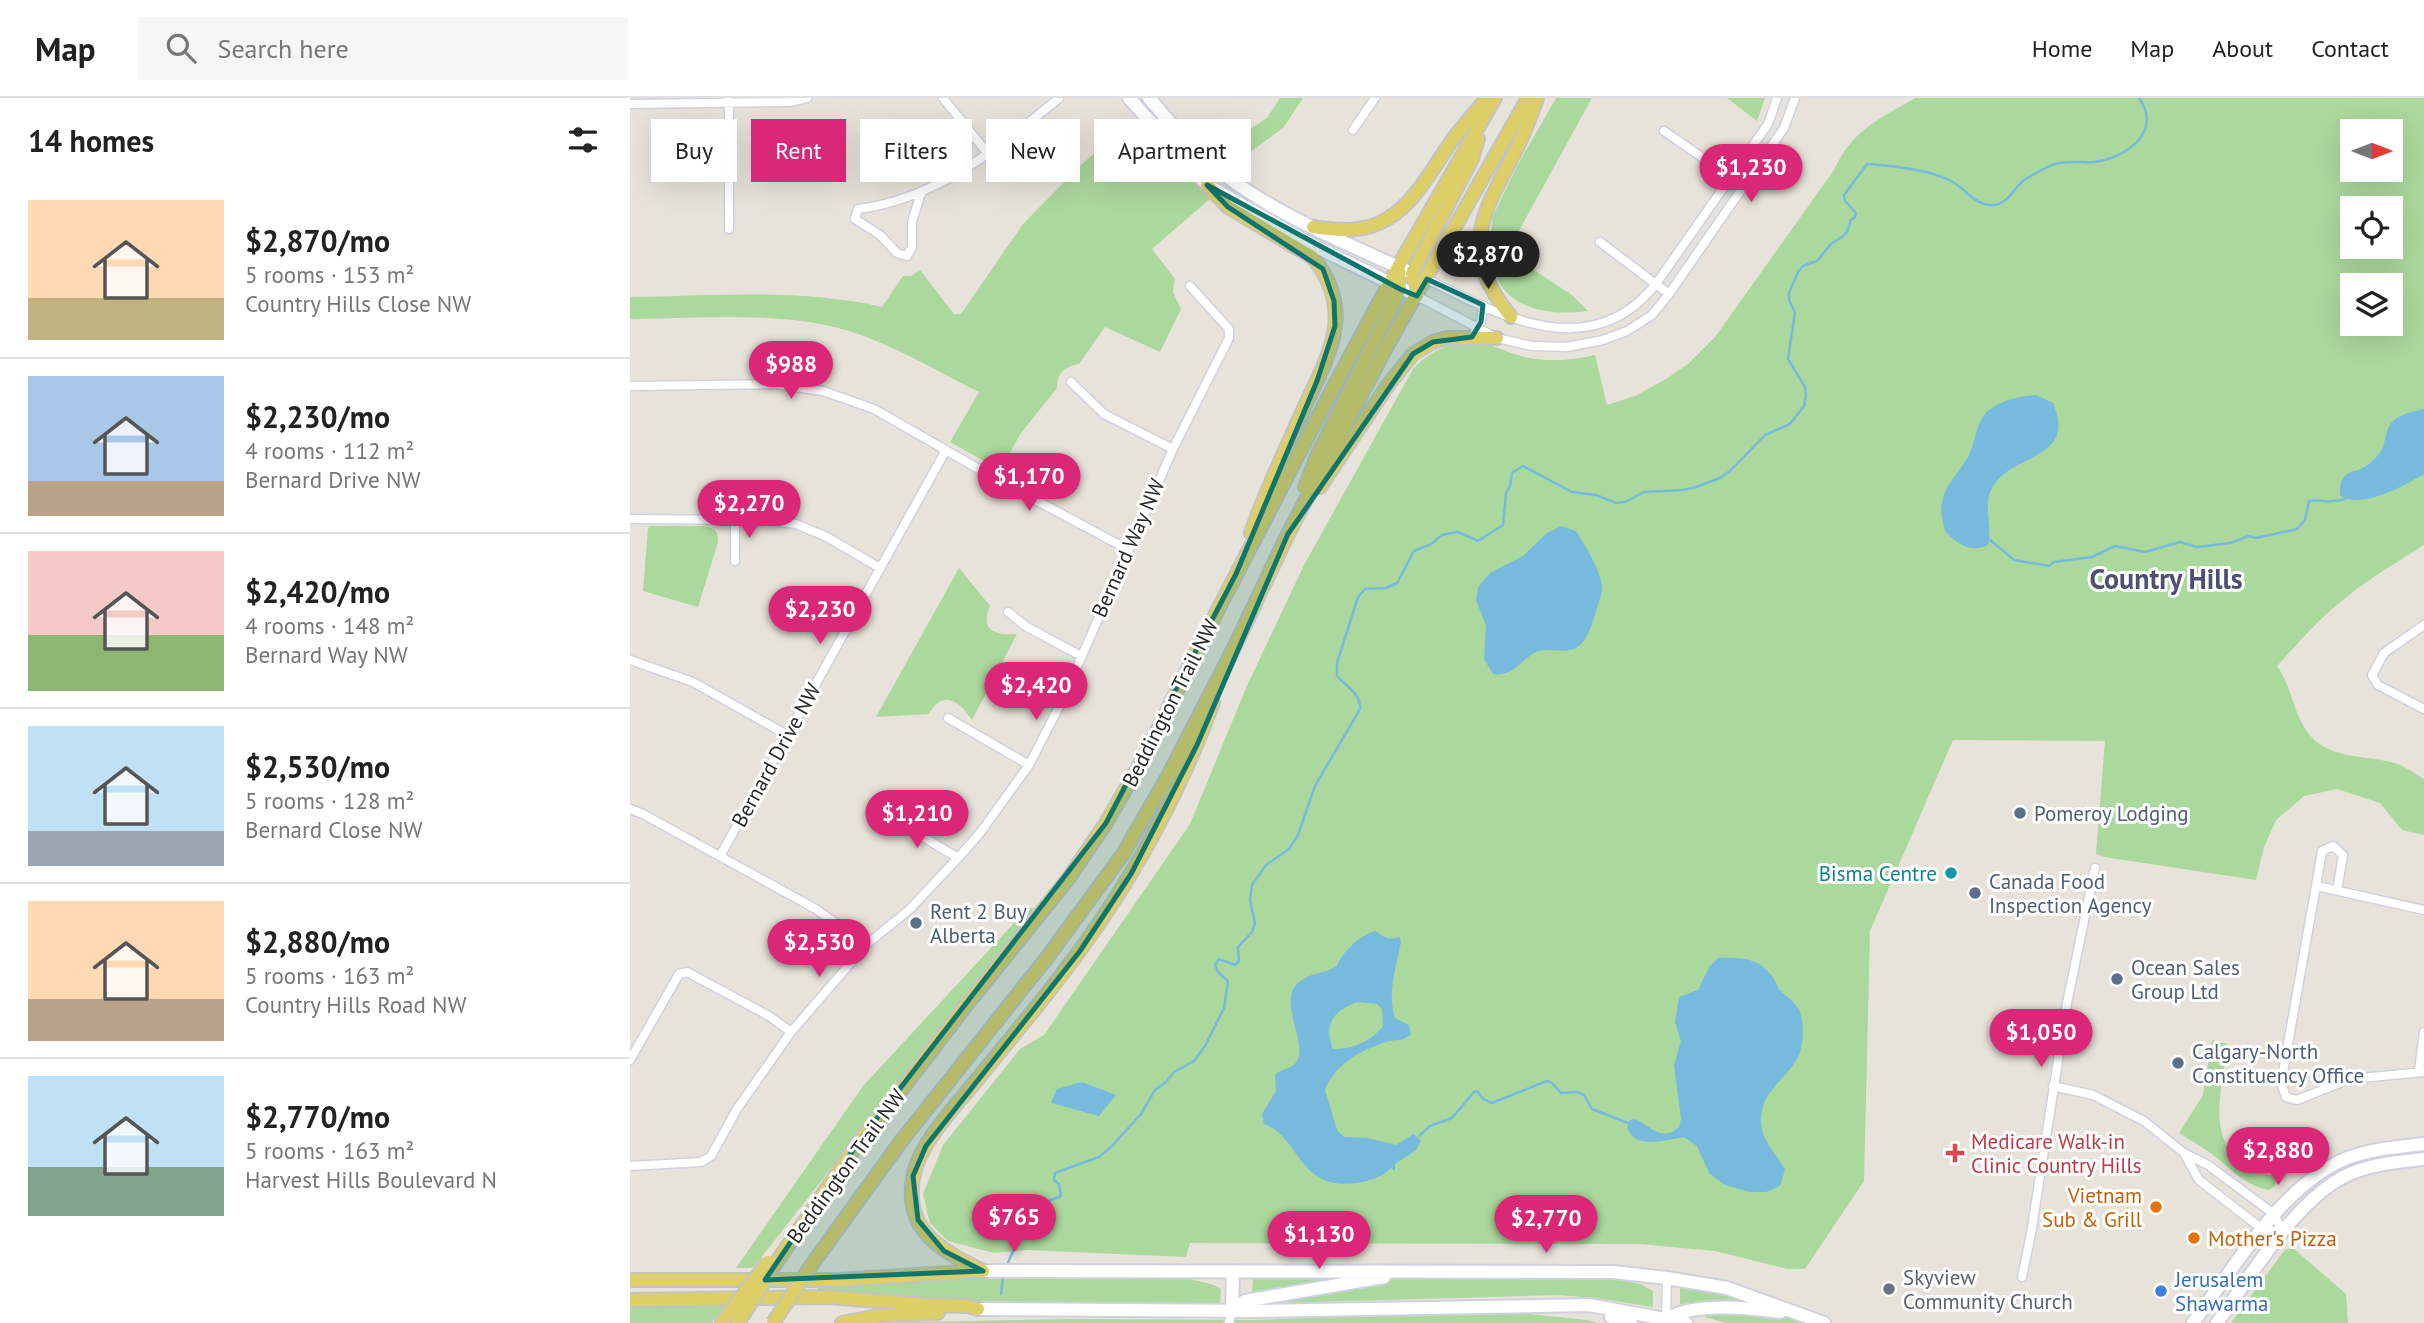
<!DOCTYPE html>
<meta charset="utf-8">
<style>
:root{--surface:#fff;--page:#f6f6f6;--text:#222;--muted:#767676;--line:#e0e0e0;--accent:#db2777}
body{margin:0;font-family:"PT Sans",sans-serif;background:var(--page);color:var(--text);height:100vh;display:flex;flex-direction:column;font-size:26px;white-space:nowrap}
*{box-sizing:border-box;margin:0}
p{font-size:23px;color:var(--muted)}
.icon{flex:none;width:38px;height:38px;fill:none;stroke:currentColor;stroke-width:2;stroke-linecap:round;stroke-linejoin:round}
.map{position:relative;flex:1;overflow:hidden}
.details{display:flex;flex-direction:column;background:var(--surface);width:630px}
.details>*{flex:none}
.top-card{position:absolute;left:21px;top:21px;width:665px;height:63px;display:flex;gap:14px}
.needle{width:46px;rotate:90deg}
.controls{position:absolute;left:1710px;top:21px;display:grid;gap:14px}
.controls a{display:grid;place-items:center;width:63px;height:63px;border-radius:0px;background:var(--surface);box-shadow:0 7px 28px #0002;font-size:35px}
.price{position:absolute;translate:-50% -60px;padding:0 16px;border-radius:24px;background:var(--accent);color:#fff;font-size:23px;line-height:46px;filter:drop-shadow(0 2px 4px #0008)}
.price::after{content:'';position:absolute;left:50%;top:42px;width:21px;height:16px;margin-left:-10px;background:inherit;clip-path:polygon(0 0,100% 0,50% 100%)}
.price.active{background:#222;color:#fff}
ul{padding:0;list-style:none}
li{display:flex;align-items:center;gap:21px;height:175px;padding:0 28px}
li+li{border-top:2px solid var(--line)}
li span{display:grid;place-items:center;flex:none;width:196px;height:140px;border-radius:0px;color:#555}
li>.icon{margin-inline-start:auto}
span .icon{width:84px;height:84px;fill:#fffc;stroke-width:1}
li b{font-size:30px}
h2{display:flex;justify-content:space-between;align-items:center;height:84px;padding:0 28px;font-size:30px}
.chip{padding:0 24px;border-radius:0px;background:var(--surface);box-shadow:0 7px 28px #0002;font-size:24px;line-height:63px}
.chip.active{background:var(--accent);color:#fff}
header{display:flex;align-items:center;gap:42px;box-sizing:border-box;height:98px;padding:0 35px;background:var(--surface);border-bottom:2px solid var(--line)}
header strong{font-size:33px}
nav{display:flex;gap:38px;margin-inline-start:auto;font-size:24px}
.search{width:490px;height:63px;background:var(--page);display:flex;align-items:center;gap:18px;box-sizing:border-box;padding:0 24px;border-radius:0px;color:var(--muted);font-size:26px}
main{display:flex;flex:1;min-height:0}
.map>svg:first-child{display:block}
</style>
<header>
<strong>Map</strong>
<div class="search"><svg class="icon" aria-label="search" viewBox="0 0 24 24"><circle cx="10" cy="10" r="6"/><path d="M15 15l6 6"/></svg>Search here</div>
<nav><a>Home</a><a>Map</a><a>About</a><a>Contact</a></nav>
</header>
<main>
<section class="details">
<h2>14 homes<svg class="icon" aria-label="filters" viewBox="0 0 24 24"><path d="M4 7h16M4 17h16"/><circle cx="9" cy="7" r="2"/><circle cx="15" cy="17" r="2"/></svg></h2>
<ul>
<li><span style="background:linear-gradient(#ffd9b3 70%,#c2b280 0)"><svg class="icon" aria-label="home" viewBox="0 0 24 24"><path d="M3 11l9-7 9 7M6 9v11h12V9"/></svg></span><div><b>$2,870/mo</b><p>5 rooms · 153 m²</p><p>Country Hills Close NW</p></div></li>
<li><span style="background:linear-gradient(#a9c7e8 75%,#b9a48a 0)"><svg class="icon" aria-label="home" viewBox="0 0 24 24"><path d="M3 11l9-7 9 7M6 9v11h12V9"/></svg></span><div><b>$2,230/mo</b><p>4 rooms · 112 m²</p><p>Bernard Drive NW</p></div></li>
<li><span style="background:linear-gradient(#f6c9c9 60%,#8fb573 0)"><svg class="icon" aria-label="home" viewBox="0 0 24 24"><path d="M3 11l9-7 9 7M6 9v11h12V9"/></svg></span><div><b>$2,420/mo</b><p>4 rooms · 148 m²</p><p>Bernard Way NW</p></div></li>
<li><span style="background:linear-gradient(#bfe0f5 75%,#9aa5b1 0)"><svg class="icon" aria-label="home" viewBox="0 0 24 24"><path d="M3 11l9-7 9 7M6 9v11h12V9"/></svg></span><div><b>$2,530/mo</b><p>5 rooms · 128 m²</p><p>Bernard Close NW</p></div></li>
<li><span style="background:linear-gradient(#ffd9b3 70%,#b9a48a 0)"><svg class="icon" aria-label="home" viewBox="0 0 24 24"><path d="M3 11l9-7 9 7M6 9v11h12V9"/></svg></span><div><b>$2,880/mo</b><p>5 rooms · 163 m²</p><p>Country Hills Road NW</p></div></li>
<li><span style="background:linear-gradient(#bfe0f5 65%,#7fa58c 0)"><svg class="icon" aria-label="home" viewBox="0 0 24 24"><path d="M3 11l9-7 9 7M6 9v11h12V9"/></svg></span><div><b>$2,770/mo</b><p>5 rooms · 163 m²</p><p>Harvest Hills Boulevard N</p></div></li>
</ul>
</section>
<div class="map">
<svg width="1794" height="1225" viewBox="0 0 1794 1225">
<rect width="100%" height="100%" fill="#e8e3da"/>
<!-- green -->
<path fill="#abd89c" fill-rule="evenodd" d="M 650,0 L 673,0 L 653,30 L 615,58 L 597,46 L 637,20 Z
M 926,0 L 962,0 L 880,149 L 860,153 L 862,120 L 887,68 Z
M 1097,0 L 1135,0 L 1127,23 Z
M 1285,0 L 1794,0 L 1794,447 C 1757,470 1719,493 1688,524 C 1674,538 1661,553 1647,568 C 1661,587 1663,613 1676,632 C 1698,665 1739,655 1770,667 C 1779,671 1786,676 1794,681 L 1794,737 L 1772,732 L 1750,705 L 1707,691 L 1674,698 L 1646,722 L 1634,749 L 1626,782 L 1474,759 L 1466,756 L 1475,643 L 1323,642 L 1240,833 L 1234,1083 L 1175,1171 L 1157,1171 L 1085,1153 L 1009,1146 L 560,1145 L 556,1159 L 397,1152 L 364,1155 L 318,1143 L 300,1125 L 293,1096 L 313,1047 L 390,951 L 414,937 L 560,726 L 616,590 L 674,467 L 783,271 C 800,252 831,238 857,246 C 871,251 884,257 899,260 C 921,264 943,262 965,257 L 977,307 L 1007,297 L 1036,281 L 1058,266 L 1085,239 L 1204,72 C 1223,31 1248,22 1285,0 ZM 1722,33 L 1760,33 L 1760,72 L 1722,72 ZM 1722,110 L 1760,110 L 1760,149 L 1722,149 ZM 1722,187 L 1760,187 L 1760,226 L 1722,226 Z
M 504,22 L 539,60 L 581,100 L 522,151 L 545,181 L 543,194 L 551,211 L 530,254 L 475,229 L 449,266 C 435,268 426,276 427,290 L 391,335 L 370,372 L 320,344 L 349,294 C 307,273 253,241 208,230 C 145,213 66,221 0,221 L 0,199 C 83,198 170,190 252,209 L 273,178 L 281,178 L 290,172 L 324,216 L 331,216 L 393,126 L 453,65 Z
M 896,149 L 904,172 L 942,197 L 958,213 C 922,218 872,212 864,169 L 877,164 Z
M 21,428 L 76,428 C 86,431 88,434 88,444 L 68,509 L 13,493 L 18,430 Z
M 329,470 L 360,508 C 349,532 366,538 387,536 L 342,622 C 330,604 313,590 299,616 L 246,619 Z
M 399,809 L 404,811 L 123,1170 L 106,1170 L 233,988 Z
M 1582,942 L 1598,946 C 1592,990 1572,1050 1625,1071 C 1636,1076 1645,1080 1656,1079 L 1639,1092 C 1615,1088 1600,1070 1582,1056 C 1572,1049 1560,1042 1549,1035 L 1573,997 Z
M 1662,1149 L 1716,1196 L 1718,1225 L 1601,1225 L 1654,1153 Z
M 790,1177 L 973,1178 L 1010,1186 L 1023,1193 L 1023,1209 L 966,1200 L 928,1197 L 646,1205 L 646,1201 Z
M 314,1178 L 552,1179 L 584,1187 L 591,1191 L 590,1205 L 326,1204 L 187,1195 L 187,1188 Z
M 704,1178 L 706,1180 L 622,1197 L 623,1179 Z
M 1060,1187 L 1121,1204 L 1050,1206 L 1050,1188 Z
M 0,1208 L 94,1209 L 82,1225 L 0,1225 Z
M 888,1215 L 957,1222 L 967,1225 L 243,1225 L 437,1221 L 629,1222 L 751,1216 Z
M 1075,1215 L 1149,1216 L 1185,1225 L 1096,1225 L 1075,1219 Z"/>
<!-- water -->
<path fill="#78b9de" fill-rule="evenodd" d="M 1406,297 L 1423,305 C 1448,365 1379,353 1361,392 C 1353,409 1363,429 1358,447 C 1341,456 1326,445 1315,433 C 1313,424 1310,414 1312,405 C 1314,387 1331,373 1339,357 C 1346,343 1346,322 1359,312 C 1371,302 1390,298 1406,297 Z
M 1794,311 L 1794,376 C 1776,387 1728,413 1710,397 C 1709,368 1726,378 1740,365 C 1743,362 1749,357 1751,353 C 1757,342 1754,332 1763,323 C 1772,315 1783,314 1794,311 Z
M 931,428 L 946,433 C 955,447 973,476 972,492 C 970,502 966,513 963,523 C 960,532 955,545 946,550 C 933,557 917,547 904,555 C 889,564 883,579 863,576 L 854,561 L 856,528 L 846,502 L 848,489 L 860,475 L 893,458 L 917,435 Z
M 745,833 C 754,839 759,843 769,839 L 771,844 C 766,869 757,895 765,920 L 779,927 L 781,936 C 774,943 769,941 760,943 C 732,951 706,965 695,992 L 707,1032 L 714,1039 L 738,1040 L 766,1047 L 784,1036 L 791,1043 L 786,1052 L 765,1066 L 765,1073 L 761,1070 C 751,1080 739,1083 726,1085 C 668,1093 671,1040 634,1026 L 632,1016 L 646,993 L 645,977 C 651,970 662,972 667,963 C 678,941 644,899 672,882 C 682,875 696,875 707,868 C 713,853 729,838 745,833 ZM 727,904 L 747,906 L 752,911 L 753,928 C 741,944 722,951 703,951 C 693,925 704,913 727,904 Z
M 1088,860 C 1108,859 1128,859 1141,877 C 1145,881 1146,886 1149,891 C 1155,898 1163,902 1168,910 C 1175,923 1174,948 1167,961 C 1153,985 1130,993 1131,1025 C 1132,1044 1147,1056 1155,1072 L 1150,1088 L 1136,1094 L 1120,1094 L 1095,1087 L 1079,1075 L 1067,1048 L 1054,1039 C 1036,1042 1003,1053 997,1028 L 1000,1022 L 1005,1021 C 1021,1028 1032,1045 1049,1029 L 1051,1021 L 1044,967 L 1051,943 L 1045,924 L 1049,899 L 1068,892 L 1079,869 Z
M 452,984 L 486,997 L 469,1018 L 421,1005 L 427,991 Z"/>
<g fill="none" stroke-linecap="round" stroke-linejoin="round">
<!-- stream -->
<path stroke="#78b9de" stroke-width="2.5" d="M 1359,441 L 1384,462 L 1419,468 L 1424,464 L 1462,459 L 1485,448 L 1515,454 L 1550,444 L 1567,449 L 1576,448 L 1600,445 L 1619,438 L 1626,440 L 1667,431 L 1675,422 L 1679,403 C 1693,401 1700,406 1715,401
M 789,1038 L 800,1028 L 822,1020 L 844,994 L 847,993 L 853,1001 L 862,1005 L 917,983 L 922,985 L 931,995 L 947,994 L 954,997 L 962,1011 L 998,1025
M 376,1169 L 388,1142 L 411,1106 L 431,1098 L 429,1086 L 424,1082 L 425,1075 L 469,1059 L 481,1049 L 511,1016 L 525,992 L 536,984 L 544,974 L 564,963 L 575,948 L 594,910 L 598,883 L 588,874 L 585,867 L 589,861 L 605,867 L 609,863 L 608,849 L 622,834 L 625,825 L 620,802 L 622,787 L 636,767 L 659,751 L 668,737 L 685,688 L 730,611 C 731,596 716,588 707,578 L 707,565 L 728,499 L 735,491 L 756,490 L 767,485 L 784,453 L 801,446 L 812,437 L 828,434 L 848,443 L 873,427 L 876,395 L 880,388 L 882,375 L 893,368 L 942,394 L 966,397 L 986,405 L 995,404 L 1014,394 L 1053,392 L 1066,389 L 1090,380 L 1100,373 L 1135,337 L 1160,326 L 1174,308 L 1176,298 L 1175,289 L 1158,261 L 1165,214 L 1159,202 L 1159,195 L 1168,174 L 1173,168 L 1187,163 L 1201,146 L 1212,139 L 1217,134 L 1221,122 L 1225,119 L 1226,115 L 1215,103 L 1214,97 L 1237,66 C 1261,67 1300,72 1321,83 C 1336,91 1343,106 1361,107 C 1377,108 1383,91 1394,82 C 1399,78 1416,70 1422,67 C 1435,62 1451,65 1464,64 C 1496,60 1533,34 1509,0
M 371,1196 L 373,1178"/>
<!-- street casing -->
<g stroke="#cfd1de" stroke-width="11">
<path id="street" d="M 313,0 L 359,57
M 99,1 L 99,131
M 0,6 L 160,4 L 177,0
M 723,32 L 745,0
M 1034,33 L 1115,89
M 291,95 L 282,124 L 282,149 L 277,158 L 267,155 L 250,137 L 225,121 L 228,111 C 308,101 369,49 429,0
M 970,144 L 1039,196
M 797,181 C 871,219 962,267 1026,186 L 1138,26 L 1147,0
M 787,198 L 867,240 L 902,248 L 937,249 L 973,242 L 997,233 L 1022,217 L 1039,196 L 1154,30 L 1165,0
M 845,233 L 851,224 L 853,207
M 441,284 L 474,316 L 543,351
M 0,288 L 145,286 L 193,293 L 244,311 L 368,382 L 497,451
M 0,421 L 137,422 L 166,426 L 197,439 L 250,470
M 105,463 L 105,422
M 378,514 L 397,529 L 451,558
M 1794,527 L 1754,555 L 1742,577 L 1748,587 L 1794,611
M 0,562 L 63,584 L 157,637
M 318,620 L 399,667
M 0,711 L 13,716 L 184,810 L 237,846 L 279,812 L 328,760 L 350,735 L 399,667 L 432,603 L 543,351 L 599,240 L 599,231 L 560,188
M 260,719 L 328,760
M 90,758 L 316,352
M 1686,788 L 1692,753 L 1703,748 L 1713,757 L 1707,792
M 1794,812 L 1686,788 L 1651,985 L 1656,999 L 1667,1002 L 1720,981 L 1794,974
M 161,934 L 237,846
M 0,962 L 49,876 L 57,874 L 139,918 L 161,934 L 107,1011 L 81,1058 L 71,1064 L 0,1068
M 1789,973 L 1794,934
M 1423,988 L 1463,997 L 1514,1023 L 1554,1055 L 1578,1067 L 1644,1116 L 1653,1135
M 1554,1055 L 1569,1082 L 1632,1131 L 1653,1135
M 1392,1179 L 1401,1136 L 1437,905 L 1465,770
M 1036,1222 L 1037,1180
M 599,1225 L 602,1213"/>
</g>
<!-- secondary casing -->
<g stroke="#cfd1de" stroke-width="16">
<path id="secondary" d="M 499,0 L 577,87 L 682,147 L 787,198
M 519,0 C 542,27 563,53 591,74 C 646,117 714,144 777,173
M 353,1173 L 983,1174 L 1037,1180 L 1097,1190 L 1194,1225
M 348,1211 L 629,1213 L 959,1207 L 1056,1225
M 602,1213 L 615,1203 L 754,1179
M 602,1213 L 603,1173
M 981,1219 L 1001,1225
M 1036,1221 C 1064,1204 1118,1210 1150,1214
M 1563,1225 C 1603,1171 1651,1088 1715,1061 C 1740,1051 1767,1049 1794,1046
M 1587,1225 C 1620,1179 1664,1104 1715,1078 C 1739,1066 1767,1064 1794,1061"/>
</g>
<!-- primary casing -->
<g stroke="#c3c3c3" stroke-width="16">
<path id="primary" d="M 577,87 L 598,109 L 682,159 C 699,178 708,203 705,229 C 701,257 686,284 674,310 C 656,351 636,392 621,435
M 683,129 C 709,133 734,135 757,121 C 788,103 805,65 826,37 C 836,25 847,12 857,0
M 787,198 L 782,175 L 842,61 L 848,41
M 881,219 C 827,152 852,117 887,50 C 895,34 901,17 907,0
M 675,389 L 686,360 L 770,191 L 769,171
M 690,389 L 758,287 L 783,256 L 803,244 L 817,240 L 867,240
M 146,1165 L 230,1042 L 259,1008 L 334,910 L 438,781 L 476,725 L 514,659 L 579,529 L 701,294 L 768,169 L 865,0
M 183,1165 L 272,1042 L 416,861 L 493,756 L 538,678 L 603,552 L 658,436 L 758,246 L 898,0
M 353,1173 C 312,1153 274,1133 283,1080 C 289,1044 328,1006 350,978 C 389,930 430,882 465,831 C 513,762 553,685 583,605
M 0,1182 L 209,1182 L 349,1173
M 0,1202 L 197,1199 L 298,1207 L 338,1208 L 348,1211
M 92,1225 L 99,1215
M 212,1225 L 253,1217 L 308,1215"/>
</g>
<!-- street -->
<use href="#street" stroke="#fff" stroke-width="8"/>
<!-- secondary -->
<use href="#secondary" stroke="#fff" stroke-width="12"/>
<!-- primary -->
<use href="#primary" stroke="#dece68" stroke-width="12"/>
<!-- primary-bridge casing -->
<g stroke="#c3c3c3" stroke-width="16" stroke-linecap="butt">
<path id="primary-bridge" d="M 99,1215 L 138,1164
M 108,1225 L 146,1165
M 143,1225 L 183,1165"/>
</g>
<!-- primary-bridge -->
<use href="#primary-bridge" stroke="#dece68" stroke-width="12"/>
</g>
<!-- marked area -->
<path fill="#0f766e" fill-opacity="0.2" stroke="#0f766e" stroke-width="5" stroke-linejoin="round" d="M 577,87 L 770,191 L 787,198 L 797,181 L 853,207 L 851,224 L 842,239 L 803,244 L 783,256 L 658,436 L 567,647 L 501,776 L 450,853 L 296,1048 L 283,1078 L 288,1122 L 314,1153 L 353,1173 L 135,1182 L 230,1042 L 476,725 L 606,476 L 687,283 L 705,228 L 704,203 L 693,171 L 598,109 Z"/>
<!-- markers -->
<g fill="#5c6f8a" stroke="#fff" stroke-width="2.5">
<circle cx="1390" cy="715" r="7"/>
<circle cx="1345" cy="795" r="7"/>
<circle cx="286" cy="825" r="7"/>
<circle cx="1487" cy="881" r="7"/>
<circle cx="1548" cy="965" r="7"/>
</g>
<circle fill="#0f9aa8" stroke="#fff" stroke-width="2.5" cx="1321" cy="775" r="7"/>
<path fill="#e0444e" stroke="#fff" stroke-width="2.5" d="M1321.5 1044.5h7v7h7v7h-7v7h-7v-7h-7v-7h7z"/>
<g fill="#e8710a" stroke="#fff" stroke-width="2.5">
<circle cx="1526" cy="1109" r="7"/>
<circle cx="1564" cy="1140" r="7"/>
</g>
<circle fill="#6b7280" stroke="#fff" stroke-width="2.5" cx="1259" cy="1191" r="7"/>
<circle fill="#3f7fe0" stroke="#fff" stroke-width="2.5" cx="1531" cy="1193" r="7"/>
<g text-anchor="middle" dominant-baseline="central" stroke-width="6" stroke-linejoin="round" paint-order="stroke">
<!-- street labels -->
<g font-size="21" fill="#272727" stroke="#fff">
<text transform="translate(498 450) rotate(-66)">Bernard Way NW</text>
<text transform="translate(540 605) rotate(-63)">Beddington Trail NW</text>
<text transform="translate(146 657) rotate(-61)">Bernard Drive NW</text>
<text transform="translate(216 1068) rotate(-54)">Beddington Trail NW</text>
</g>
<!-- service labels -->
<g font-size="21" fill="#4e5e75" stroke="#fff" text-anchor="start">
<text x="1404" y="715">Pomeroy Lodging</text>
<text x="1359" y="783">Canada Food<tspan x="1359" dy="24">Inspection Agency</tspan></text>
<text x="300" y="813">Rent 2 Buy<tspan x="300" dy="24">Alberta</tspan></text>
<text x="1501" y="869">Ocean Sales<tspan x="1501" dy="24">Group Ltd</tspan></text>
<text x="1562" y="953">Calgary-North<tspan x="1562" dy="24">Constituency Office</tspan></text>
</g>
<!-- culture labels -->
<g font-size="21" fill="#0d838f" stroke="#fff" text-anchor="end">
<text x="1307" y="775">Bisma Centre</text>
</g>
<!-- health labels -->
<g font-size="21" fill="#be3a42" stroke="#fff" text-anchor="start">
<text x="1341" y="1043">Medicare Walk-in<tspan x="1341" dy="24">Clinic Country Hills</tspan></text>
</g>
<!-- food labels -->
<g font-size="21" fill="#c56008" stroke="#fff" text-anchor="end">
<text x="1512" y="1097">Vietnam<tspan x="1512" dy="24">Sub &amp; Grill</tspan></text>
<text x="1578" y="1140" text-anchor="start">Mother's Pizza</text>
</g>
<!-- worship labels -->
<g font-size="21" fill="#5b616d" stroke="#fff" text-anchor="start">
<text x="1273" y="1179">Skyview<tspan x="1273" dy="24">Community Church</tspan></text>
</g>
<!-- shop labels -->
<g font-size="21" fill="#366cbe" stroke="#fff" text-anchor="start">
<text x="1545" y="1181">Jerusalem<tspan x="1545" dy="24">Shawarma</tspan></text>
</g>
<!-- district labels -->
<g font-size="28" font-weight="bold" fill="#4d5071" stroke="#fff">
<text x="1536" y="480">Country Hills</text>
</g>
</g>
</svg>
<div class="controls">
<a><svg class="needle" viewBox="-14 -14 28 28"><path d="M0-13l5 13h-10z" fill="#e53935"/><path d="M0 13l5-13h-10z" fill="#767676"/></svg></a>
<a><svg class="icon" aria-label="locate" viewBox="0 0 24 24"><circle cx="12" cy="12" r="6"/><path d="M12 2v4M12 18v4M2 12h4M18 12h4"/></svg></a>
<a><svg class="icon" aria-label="layers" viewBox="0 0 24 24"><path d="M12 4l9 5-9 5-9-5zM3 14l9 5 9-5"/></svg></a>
</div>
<b class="price" style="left:1121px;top:106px">$1,230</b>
<b class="price active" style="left:858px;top:193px">$2,870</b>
<b class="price" style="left:161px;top:303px">$988</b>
<b class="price" style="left:399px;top:415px">$1,170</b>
<b class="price" style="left:119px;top:442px">$2,270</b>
<b class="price" style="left:190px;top:548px">$2,230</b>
<b class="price" style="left:406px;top:624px">$2,420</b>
<b class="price" style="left:287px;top:752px">$1,210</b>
<b class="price" style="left:189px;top:881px">$2,530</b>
<b class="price" style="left:1411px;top:971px">$1,050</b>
<b class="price" style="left:1648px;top:1089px">$2,880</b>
<b class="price" style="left:384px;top:1156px">$765</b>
<b class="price" style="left:916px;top:1157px">$2,770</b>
<b class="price" style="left:689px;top:1173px">$1,130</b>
<div class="top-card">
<a class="chip">Buy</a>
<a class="chip active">Rent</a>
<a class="chip">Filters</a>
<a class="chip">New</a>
<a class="chip">Apartment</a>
</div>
</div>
</main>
